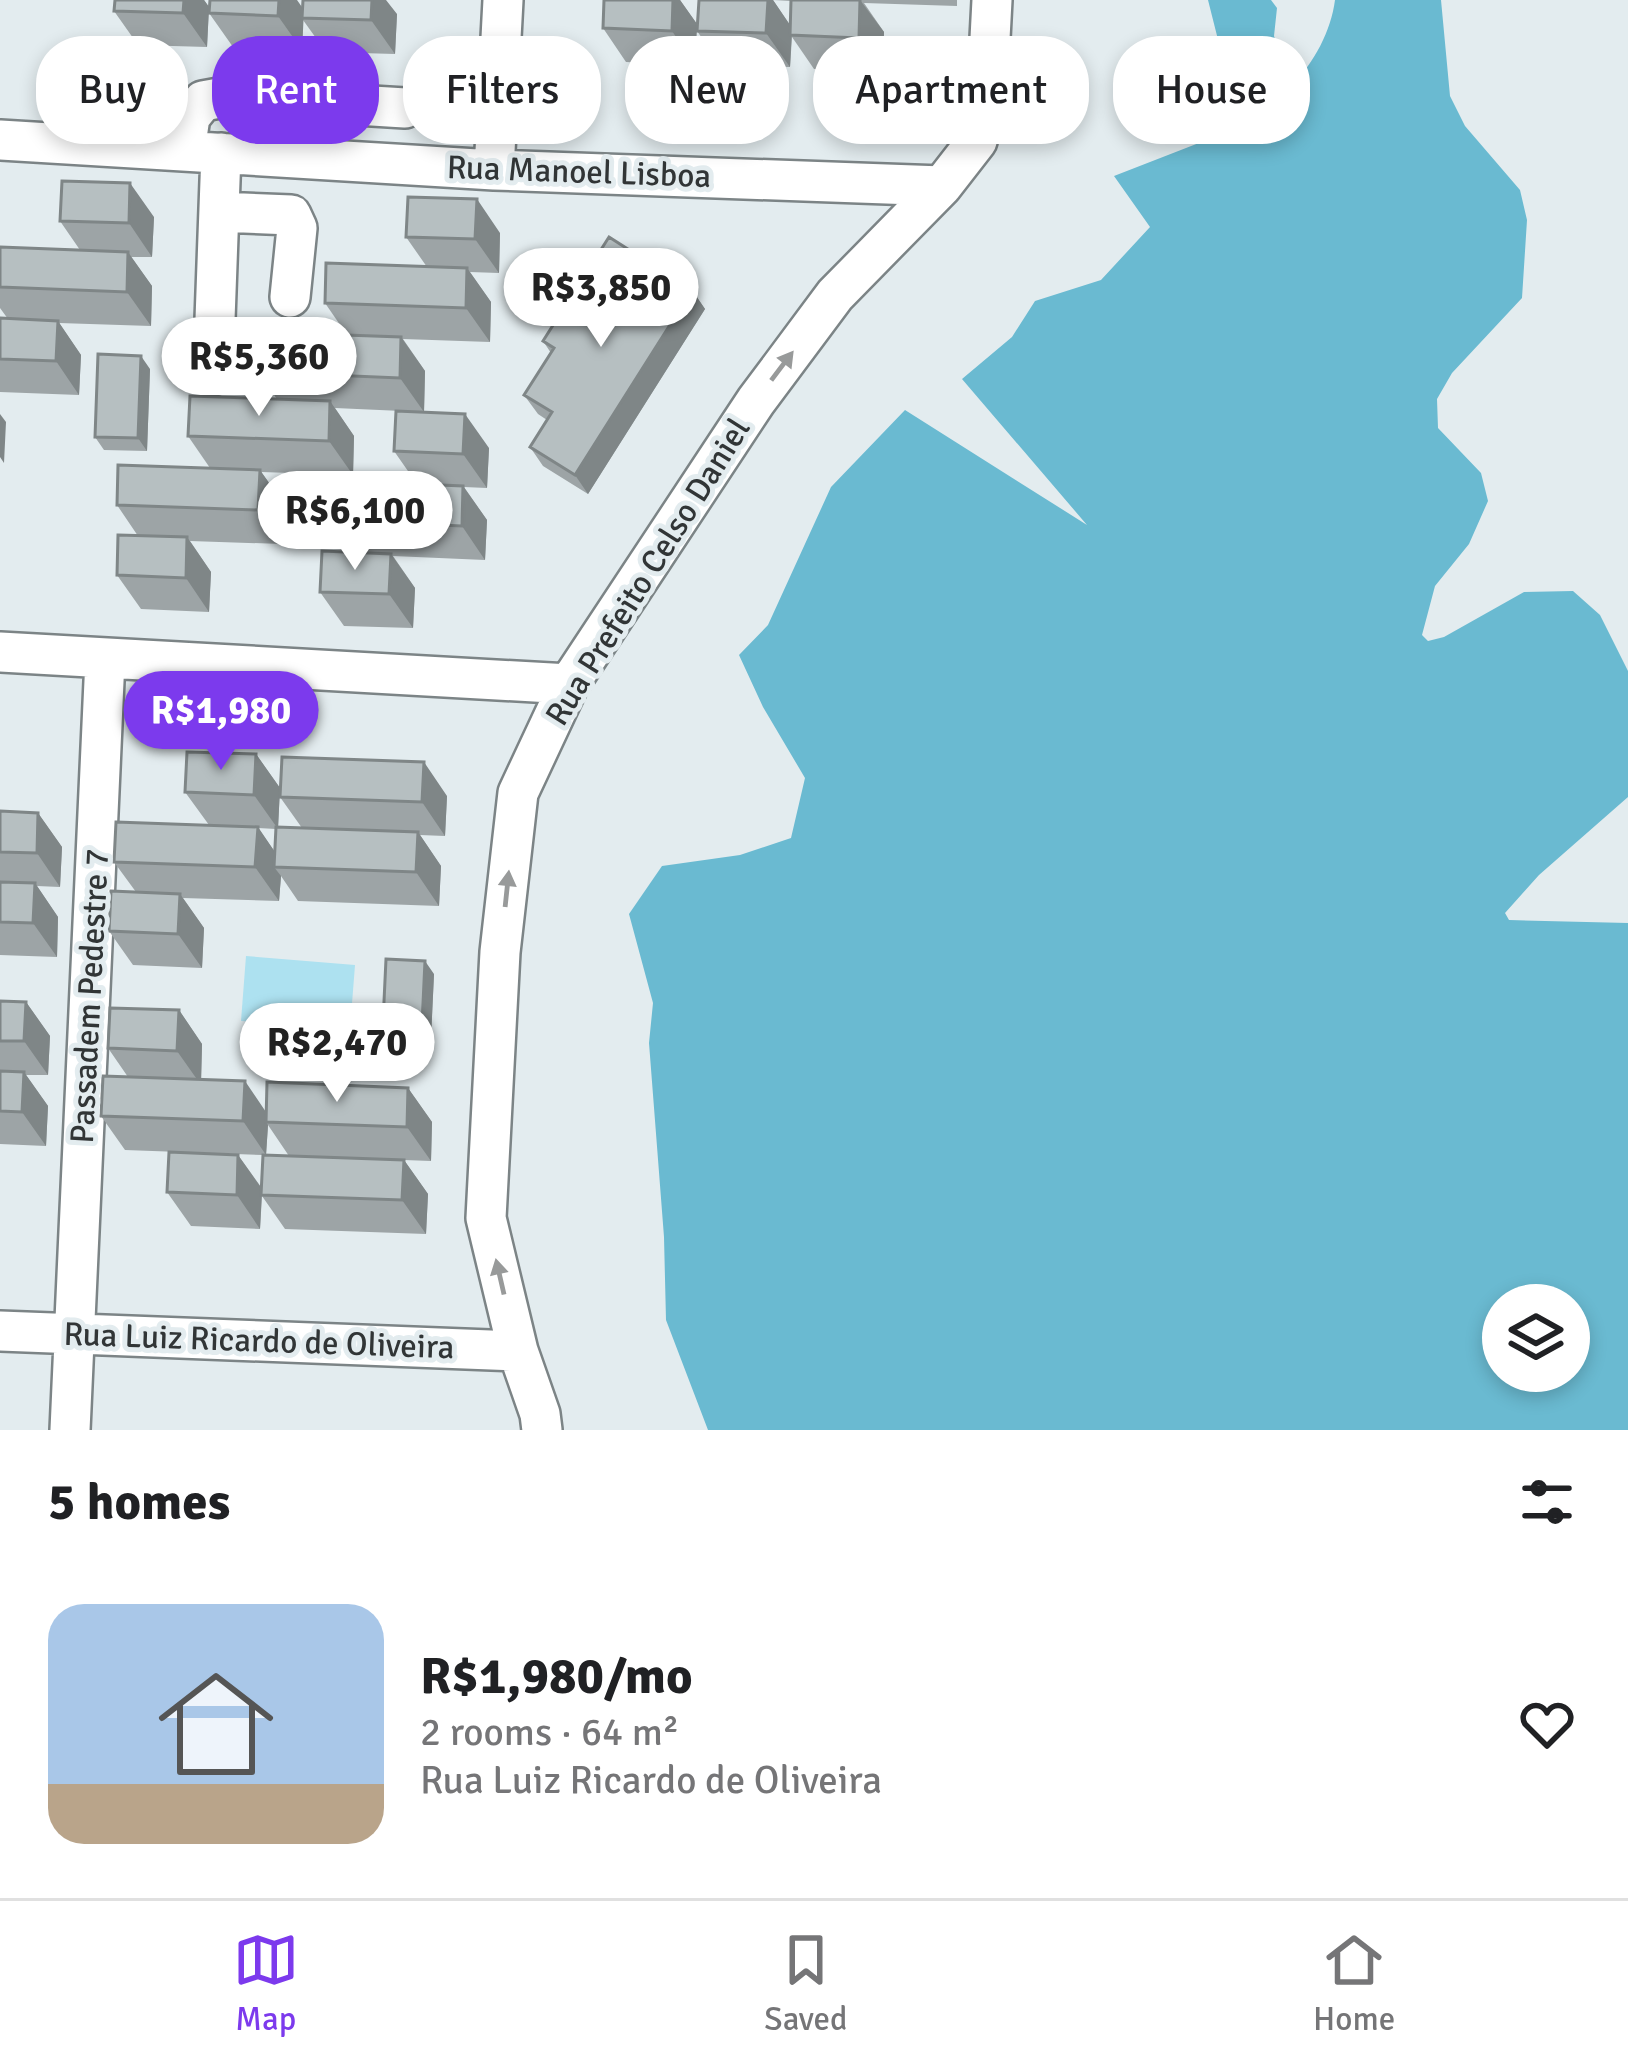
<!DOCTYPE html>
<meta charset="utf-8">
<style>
:root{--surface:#fff;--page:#f6f6f6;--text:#202124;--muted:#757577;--line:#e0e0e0;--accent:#7c3aed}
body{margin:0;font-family:Signika,sans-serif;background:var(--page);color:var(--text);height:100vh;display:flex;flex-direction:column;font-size:45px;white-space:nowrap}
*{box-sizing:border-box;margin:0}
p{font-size:39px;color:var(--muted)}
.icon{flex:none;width:66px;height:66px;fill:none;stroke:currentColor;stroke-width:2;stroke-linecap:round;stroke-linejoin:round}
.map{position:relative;height:1430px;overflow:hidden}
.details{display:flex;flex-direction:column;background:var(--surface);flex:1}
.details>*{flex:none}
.guide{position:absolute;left:36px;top:36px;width:1557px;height:108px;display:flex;gap:24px}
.controls{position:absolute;left:1482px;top:1284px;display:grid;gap:24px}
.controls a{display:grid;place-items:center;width:108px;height:108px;border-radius:50%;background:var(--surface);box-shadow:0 6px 18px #0003;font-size:60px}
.price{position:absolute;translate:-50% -102px;padding:0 27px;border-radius:42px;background:#fff;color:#222;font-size:39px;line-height:78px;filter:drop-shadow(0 3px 6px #0008)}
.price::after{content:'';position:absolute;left:50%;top:72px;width:36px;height:27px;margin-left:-18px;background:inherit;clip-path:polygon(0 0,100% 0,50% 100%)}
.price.active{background:var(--accent);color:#fff}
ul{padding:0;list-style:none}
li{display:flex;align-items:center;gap:36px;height:300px;padding:0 48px}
li span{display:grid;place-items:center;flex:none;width:336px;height:240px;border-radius:36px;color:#555}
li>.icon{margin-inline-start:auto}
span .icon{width:144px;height:144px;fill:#fffc;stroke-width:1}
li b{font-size:51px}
h2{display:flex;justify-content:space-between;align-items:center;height:144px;padding:0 48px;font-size:51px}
.pill{padding:0 42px;border-radius:48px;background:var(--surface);box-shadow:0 6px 18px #0003;font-size:42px;line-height:108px}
.pill.active{background:var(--accent);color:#fff}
.menu{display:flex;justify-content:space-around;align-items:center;height:168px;border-top:3px solid var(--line);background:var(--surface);font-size:33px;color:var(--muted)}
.menu a{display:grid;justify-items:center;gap:6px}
.menu .active{color:var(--accent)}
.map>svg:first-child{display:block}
</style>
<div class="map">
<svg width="1628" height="1430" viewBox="0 0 1628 1430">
<rect width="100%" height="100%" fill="#e3ecef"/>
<!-- green -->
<path fill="#ade1f0" d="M 246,956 L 355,965 L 350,1029 L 241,1021 Z"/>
<!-- forest -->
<path fill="#6abad1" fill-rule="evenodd" d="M 1208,0 L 1271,0 L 1277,8 L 1274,36 L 1292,85 C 1314,63 1331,31 1335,0 L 1441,0 L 1450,96 L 1465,126 L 1520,190 L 1527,220 L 1522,298 L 1452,373 L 1437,399 L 1438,428 L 1481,473 L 1488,501 L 1469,544 L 1435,586 L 1422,635 L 1428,641 L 1444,637 L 1524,592 L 1573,591 L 1600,615 L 1628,671 L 1628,797 L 1539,875 L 1505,913 L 1509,920 L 1628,923 L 1628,1430 L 708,1430 L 666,1320 L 664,1237 L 649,1043 L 653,1003 L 629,914 L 662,866 L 740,855 L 791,838 L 805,778 L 763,707 L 739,655 L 768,625 L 831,487 L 905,410 L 1087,525 L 962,379 L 1012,337 L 1035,301 L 1101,280 L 1150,227 L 1114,176 L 1240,127 ZM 1503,1305 L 1569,1305 L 1569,1371 L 1503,1371 Z"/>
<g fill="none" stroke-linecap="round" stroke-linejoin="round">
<!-- minor casing -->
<g stroke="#7c8486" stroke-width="44">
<path id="minor" d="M 0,140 L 494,170 L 942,186
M 185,151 L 190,117 L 203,101 L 225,97 L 405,108
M 494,170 L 503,0
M 219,212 L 291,215 L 297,228 L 290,297
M 213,375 L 221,153
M 0,652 L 569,684
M 0,1331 L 518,1351
M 70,1430 L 105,659
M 542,1430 L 540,1414 L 518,1351 L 486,1218 L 500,952 L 518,793 L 569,684 L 756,401 L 835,295 L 942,186 L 977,141 L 987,96 L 992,0"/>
</g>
<!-- minor -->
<use href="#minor" stroke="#fff" stroke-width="39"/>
</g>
<!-- wall -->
<path fill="#9da4a6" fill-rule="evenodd" d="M 115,0 L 204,0 L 209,7 L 207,47 L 138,45 L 114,11 Z
M 604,0 L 680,0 L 697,24 L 695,65 L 626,62 L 603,28 Z
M 699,0 L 957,0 L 957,6 L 864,3 L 884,32 L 883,72 L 814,69 L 792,37 L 790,67 L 721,65 L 697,31 ZM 773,0 L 791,1 L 790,25 Z
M 302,8 L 397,14 L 395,54 L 326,52 L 303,20 L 302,50 L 233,47 L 209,13 Z
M 154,217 L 152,257 L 131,257 L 152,286 L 151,326 L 59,323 L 81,355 L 79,395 L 0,392 L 0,318 L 8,319 L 0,308 L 0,247 L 80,250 L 60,221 Z
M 500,233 L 499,273 L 470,272 L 491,302 L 490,342 L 403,339 L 425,371 L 424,412 L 335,408 L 354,436 L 353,475 L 261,472 L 284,504 L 282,544 L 190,541 L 211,572 L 209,612 L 141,609 L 117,575 L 138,536 L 117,505 L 210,468 L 188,436 L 277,399 L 258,372 L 347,335 L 325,303 L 427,267 L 406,237 Z
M 692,290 L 705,309 L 588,494 L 543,466 L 530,447 L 547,420 L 538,414 L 524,395 L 551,353 L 543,341 Z
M 150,369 L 147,451 L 104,450 L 95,437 Z
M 489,448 L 487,488 L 464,487 L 487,520 L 485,560 L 393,556 L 415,588 L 413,628 L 344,626 L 320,592 L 343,552 L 321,520 L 417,484 L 394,451 Z
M 256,754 L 280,788 L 278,827 L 302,828 L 280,797 L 447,796 L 445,836 L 420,835 L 441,866 L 439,906 L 298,901 L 281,876 L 279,901 L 183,898 L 204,928 L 202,968 L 133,965 L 109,931 L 136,892 L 114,862 L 209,825 L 185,792 ZM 258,828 L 276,829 L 275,852 Z
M 0,811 L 38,813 L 62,847 L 60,887 L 37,886 L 58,917 L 57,957 L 0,955 Z
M 434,974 L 430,1059 L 391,1057 L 382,1044 Z
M 0,1001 L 26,1002 L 50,1036 L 48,1075 L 26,1075 L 48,1106 L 46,1146 L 0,1144 Z
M 179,1010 L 202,1044 L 201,1079 L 266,1112 L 408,1088 L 432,1122 L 431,1161 L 404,1160 L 428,1194 L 426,1234 L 285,1229 L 262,1196 L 260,1229 L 191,1226 L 167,1192 L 238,1155 L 261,1187 L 263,1155 L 125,1150 L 101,1116 L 128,1077 L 108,1048 ZM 268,1125 L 289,1156 L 266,1155 Z"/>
<!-- shaded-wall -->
<path fill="#7f8687" d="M 184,0 L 204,0 L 209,7 L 207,47 L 183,13 Z
M 279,0 L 297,0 L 304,10 L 302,50 L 278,16 Z
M 372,0 L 386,0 L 397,14 L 395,54 L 371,20 Z
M 673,0 L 680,0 L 697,24 L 695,65 L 672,31 Z
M 768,0 L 773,0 L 792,28 L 790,67 L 766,33 Z
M 860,0 L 884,32 L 883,72 L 859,38 Z
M 130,183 L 154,217 L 152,257 L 129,223 Z
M 477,199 L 500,233 L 499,273 L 475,239 Z
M 128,252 L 152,286 L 151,326 L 127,292 Z
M 467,268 L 491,302 L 490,342 L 466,308 Z
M 692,290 L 705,309 L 588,494 L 575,475 Z
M 58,321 L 81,355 L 79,395 L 56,361 Z
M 401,337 L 425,371 L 424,412 L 400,378 Z
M 141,356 L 150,369 L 147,451 L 138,438 Z
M 330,401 L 354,436 L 353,475 L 329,441 Z
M 0,414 L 6,422 L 4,463 L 0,457 Z
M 465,414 L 489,448 L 487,488 L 463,454 Z
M 260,470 L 284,504 L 282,544 L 258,510 Z
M 463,486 L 487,520 L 485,560 L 462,526 Z
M 187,537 L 211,572 L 209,612 L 186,578 Z
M 391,554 L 415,588 L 413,628 L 389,594 Z
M 256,754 L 280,788 L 278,829 L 254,795 Z
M 424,762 L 447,796 L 445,836 L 422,802 Z
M 38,813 L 62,847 L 60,887 L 37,853 Z
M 258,827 L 281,861 L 274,867 L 281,876 L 279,901 L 255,867 Z
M 418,832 L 441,866 L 439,906 L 416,872 Z
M 35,883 L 58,917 L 57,957 L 33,923 Z
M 180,894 L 204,928 L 202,968 L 178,934 Z
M 425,961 L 434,974 L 430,1059 L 421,1046 Z
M 26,1002 L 50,1036 L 48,1075 L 24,1041 Z
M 179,1010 L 202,1044 L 201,1085 L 177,1051 Z
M 24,1072 L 48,1106 L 46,1146 L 22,1112 Z
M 245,1081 L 268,1115 L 266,1122 L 268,1125 L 266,1155 L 243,1121 Z
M 408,1088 L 432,1122 L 431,1161 L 407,1127 Z
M 238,1155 L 262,1189 L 260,1229 L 237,1195 Z
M 404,1160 L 428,1194 L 426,1234 L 402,1200 Z"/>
<!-- building -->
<path fill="#b6bfc1" stroke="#7f8687" stroke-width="3" d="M 115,0 L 184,0 L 183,13 L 114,11 Z
M 210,0 L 279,0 L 278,16 L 209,13 Z
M 303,0 L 372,0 L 371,20 L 302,18 Z
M 604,0 L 673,0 L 672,31 L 603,28 Z
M 699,0 L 768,0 L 766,33 L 697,31 Z
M 791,0 L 860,0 L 859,38 L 790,35 Z
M 62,181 L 130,183 L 129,223 L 60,221 Z
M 408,197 L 477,199 L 475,239 L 406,237 Z
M 609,237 L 692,290 L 575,475 L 530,447 L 552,412 L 524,395 L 554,348 L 543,341 Z
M 0,247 L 128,252 L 127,292 L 0,287 Z
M 326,263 L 467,268 L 466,308 L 325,303 Z
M 0,318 L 58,321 L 56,361 L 0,359 Z
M 260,332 L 401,337 L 400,378 L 258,372 Z
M 98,354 L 141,356 L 138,438 L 95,437 Z
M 190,396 L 330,401 L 329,441 L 188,436 Z
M 396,411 L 465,414 L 463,454 L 394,451 Z
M 118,465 L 260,470 L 258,510 L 117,505 Z
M 322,480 L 463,486 L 462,526 L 321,520 Z
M 118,535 L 187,537 L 186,578 L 117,575 Z
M 322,551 L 391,554 L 389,594 L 320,592 Z
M 187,752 L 256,754 L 254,795 L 185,792 Z
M 282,757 L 424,762 L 422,802 L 280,797 Z
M 0,811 L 38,813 L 37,853 L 0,852 Z
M 116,822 L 258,827 L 255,867 L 114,862 Z
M 276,827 L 418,832 L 416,872 L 274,867 Z
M 0,882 L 35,883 L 33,923 L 0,922 Z
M 111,891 L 180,894 L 178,934 L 109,931 Z
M 386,959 L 425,961 L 421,1046 L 382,1044 Z
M 0,1001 L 26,1002 L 24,1041 L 0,1041 Z
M 110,1008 L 179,1010 L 177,1051 L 108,1048 Z
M 0,1071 L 24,1072 L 22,1112 L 0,1111 Z
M 103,1076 L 245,1081 L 243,1121 L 101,1116 Z
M 267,1082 L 408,1088 L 407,1127 L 266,1122 Z
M 169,1152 L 238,1155 L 237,1195 L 167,1192 Z
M 263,1155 L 404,1160 L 402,1200 L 261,1195 Z"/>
<!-- one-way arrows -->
<defs><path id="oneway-solid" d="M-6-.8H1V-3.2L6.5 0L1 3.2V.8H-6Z" transform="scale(3)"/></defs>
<g fill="#989a9a">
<use href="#oneway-solid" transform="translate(782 366) rotate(-53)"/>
<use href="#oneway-solid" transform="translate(507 889) rotate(-84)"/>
<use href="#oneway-solid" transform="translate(500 1277) rotate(-103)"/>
</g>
<g text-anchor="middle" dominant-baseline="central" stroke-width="10" stroke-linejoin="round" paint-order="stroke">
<!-- street labels -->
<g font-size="33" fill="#313536" stroke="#e3ecef">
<text transform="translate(579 172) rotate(2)">Rua Manoel Lisboa</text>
<text transform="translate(648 572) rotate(-58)">Rua Prefeito Celso Daniel</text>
<text transform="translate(90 996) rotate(-87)">Passadem Pedestre 7</text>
<text transform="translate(259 1341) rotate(2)">Rua Luiz Ricardo de Oliveira</text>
</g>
</g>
</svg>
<div class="controls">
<a><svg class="icon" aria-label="layers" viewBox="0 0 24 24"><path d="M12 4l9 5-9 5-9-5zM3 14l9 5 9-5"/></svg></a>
</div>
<b class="price" style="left:601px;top:350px">R$3,850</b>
<b class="price" style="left:259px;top:419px">R$5,360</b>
<b class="price" style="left:355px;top:573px">R$6,100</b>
<b class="price active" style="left:221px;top:773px">R$1,980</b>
<b class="price" style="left:337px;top:1105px">R$2,470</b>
<div class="guide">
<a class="pill">Buy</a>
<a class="pill active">Rent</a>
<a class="pill">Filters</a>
<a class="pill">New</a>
<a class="pill">Apartment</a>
<a class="pill">House</a>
</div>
</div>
<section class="details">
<h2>5 homes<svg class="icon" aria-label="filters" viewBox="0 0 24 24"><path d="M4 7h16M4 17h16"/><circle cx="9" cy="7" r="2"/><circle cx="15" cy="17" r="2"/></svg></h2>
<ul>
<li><span style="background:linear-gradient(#a9c7e8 75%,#b9a48a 0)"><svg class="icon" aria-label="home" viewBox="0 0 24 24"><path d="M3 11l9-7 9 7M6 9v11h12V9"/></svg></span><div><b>R$1,980/mo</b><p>2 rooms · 64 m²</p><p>Rua Luiz Ricardo de Oliveira</p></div><svg class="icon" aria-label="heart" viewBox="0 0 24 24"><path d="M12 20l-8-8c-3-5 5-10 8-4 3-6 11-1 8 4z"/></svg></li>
</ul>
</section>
<nav class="menu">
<a class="active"><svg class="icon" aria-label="map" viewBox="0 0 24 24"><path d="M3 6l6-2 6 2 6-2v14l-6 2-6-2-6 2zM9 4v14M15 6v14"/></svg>Map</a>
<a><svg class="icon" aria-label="saved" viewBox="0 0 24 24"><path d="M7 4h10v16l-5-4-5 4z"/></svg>Saved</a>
<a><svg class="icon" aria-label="home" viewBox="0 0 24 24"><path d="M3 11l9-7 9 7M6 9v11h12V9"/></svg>Home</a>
</nav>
